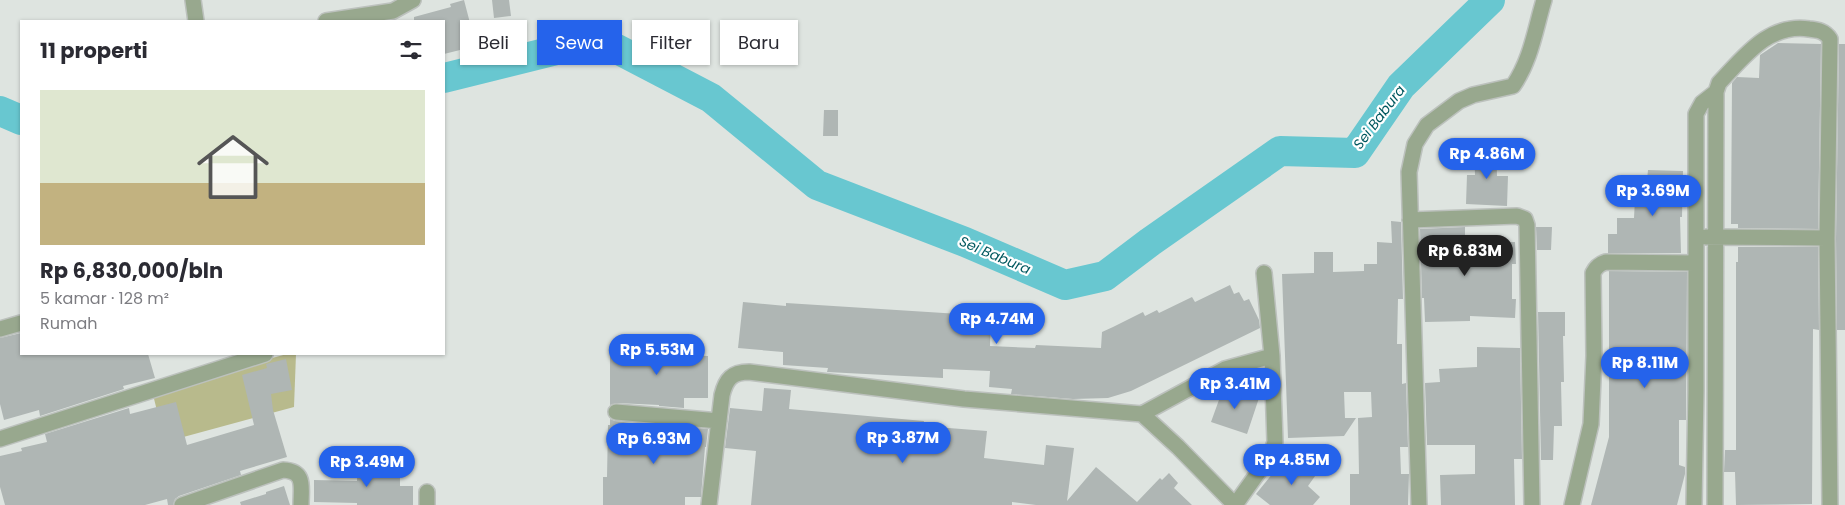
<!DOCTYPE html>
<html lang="id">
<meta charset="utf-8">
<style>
:root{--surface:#fff;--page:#f7f7f7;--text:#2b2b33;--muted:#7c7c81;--accent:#2563eb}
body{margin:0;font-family:Poppins,sans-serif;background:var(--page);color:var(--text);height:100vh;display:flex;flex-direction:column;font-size:19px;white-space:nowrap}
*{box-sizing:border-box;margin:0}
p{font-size:16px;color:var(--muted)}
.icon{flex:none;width:28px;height:28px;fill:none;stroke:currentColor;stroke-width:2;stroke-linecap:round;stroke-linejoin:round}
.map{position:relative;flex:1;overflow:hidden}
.sheet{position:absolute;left:20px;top:20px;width:425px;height:335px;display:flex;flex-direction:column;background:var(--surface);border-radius:0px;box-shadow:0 1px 4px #0004}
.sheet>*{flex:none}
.banner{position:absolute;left:460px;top:20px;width:475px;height:45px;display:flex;gap:10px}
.price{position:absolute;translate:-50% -42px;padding:0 11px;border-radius:18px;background:var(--accent);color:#fff;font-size:16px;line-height:32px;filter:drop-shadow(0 1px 2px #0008)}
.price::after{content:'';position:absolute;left:50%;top:30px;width:15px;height:11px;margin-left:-8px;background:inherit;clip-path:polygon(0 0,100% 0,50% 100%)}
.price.active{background:#222;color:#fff}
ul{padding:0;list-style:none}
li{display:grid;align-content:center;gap:10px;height:265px;padding:0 20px}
li span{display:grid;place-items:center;height:155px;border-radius:0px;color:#555}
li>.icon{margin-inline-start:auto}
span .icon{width:90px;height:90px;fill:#fffc;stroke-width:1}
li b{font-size:21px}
h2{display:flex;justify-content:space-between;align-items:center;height:60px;padding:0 20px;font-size:21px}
.tag{padding:0 18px;border-radius:0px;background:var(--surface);box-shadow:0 1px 4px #0004;font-size:18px;line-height:45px}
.tag.active{background:var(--accent);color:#fff}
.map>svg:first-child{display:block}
</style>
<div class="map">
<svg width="1845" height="505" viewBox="0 0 1845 505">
<rect width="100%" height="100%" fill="#dee4e0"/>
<!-- green -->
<path fill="#b8ba8c" d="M 287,354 L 296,354 L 294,407 L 165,442 L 152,391 Z"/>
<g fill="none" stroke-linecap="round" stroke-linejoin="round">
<!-- river -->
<path stroke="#68c7d0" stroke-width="30" d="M 444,78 L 589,42 L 617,49 L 711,98 L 817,185 L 965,242 L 1065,285 L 1105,276 L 1150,242 L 1280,151 L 1355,153 L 1401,86 L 1490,0
M 0,111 L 21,120"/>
</g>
<!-- building -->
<path fill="#afb6b4" d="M 464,0 L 476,46 L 444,54 L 444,21 L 414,21 L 414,17 L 451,7 L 450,4 Z
M 492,0 L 509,0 L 511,16 L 494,18 Z
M 1778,43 L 1821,44 L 1818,229 L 1738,228 L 1738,224 L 1731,224 L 1732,83 L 1737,77 L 1759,78 L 1760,55 Z
M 1839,44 L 1845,44 L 1845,330 L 1837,330 L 1836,238 Z
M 824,110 L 838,110 L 838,136 L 823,136 Z
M 1496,146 L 1497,176 L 1508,176 L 1507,206 L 1466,204 L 1467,175 L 1475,175 L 1474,147 Z
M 1648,170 L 1683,171 L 1682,217 L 1680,217 L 1681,253 L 1608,253 L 1608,234 L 1617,234 L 1617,218 L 1634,218 L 1636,180 L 1647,180 Z
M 1391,221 L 1401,222 L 1403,299 L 1398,299 L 1397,344 L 1402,344 L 1402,384 L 1406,383 L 1408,447 L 1400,447 L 1401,474 L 1409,474 L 1408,505 L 1350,505 L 1350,474 L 1359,474 L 1358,418 L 1372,417 L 1371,392 L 1344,392 L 1345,418 L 1356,418 L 1344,436 L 1288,438 L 1282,274 L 1314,273 L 1314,252 L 1333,252 L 1333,272 L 1364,271 L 1364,264 L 1377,264 L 1377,242 L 1392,243 Z
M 1465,227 L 1465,243 L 1515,242 L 1516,264 L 1512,264 L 1512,299 L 1516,299 L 1515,318 L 1470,316 L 1470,321 L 1425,322 L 1424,298 L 1422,298 L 1420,229 Z
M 1536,227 L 1552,227 L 1551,250 L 1537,250 Z
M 1738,247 L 1818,247 L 1819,330 L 1813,329 L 1812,504 L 1736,505 L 1735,472 L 1724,472 L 1725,450 L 1736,450 L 1736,262 L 1738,262 Z
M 1609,271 L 1687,272 L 1686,420 L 1679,420 L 1679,465 L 1685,467 L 1685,474 L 1677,505 L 1591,505 L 1609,437 Z
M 1230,285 L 1234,294 L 1239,292 L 1244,301 L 1249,299 L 1259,320 L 1260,328 L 1131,391 L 1108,398 L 1073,399 L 1011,394 L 1012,389 L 989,387 L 990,371 L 943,369 L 943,378 L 827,372 L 828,368 L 783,365 L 783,352 L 738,348 L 743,302 L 786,306 L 786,303 L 991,316 L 990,346 L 1035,348 L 1036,345 L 1101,348 L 1102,332 L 1113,327 L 1143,312 L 1145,316 L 1157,310 L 1159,313 L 1192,297 L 1195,302 Z
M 1538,312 L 1565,312 L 1565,336 L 1563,336 L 1564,382 L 1561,382 L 1562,426 L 1554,426 L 1553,460 L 1541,460 Z
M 21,333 L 21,354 L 148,354 L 155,378 L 123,386 L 124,389 L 40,416 L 39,410 L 4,420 L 0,404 L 0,338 Z
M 658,345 L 684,345 L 684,355 L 708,356 L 708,398 L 684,398 L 684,408 L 659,406 L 659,405 L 617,403 L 610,405 L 610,347 L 658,347 Z
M 1477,347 L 1520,348 L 1522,459 L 1514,459 L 1515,505 L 1441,505 L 1440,475 L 1475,474 L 1475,445 L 1427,445 L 1425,383 L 1440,382 L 1439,369 L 1477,367 Z
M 286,359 L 292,390 L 271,394 L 273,410 L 287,457 L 240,471 L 241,475 L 179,496 L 175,499 L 173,505 L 168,505 L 167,499 L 145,505 L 5,505 L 0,487 L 0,456 L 22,451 L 21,448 L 47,442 L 45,434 L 129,408 L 130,414 L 176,402 L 187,445 L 254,425 L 242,375 L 267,368 L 266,364 Z
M 1224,386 L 1259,398 L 1247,434 L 1211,422 Z
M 764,388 L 791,390 L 789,409 L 924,421 L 923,426 L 987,431 L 984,458 L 1044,465 L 1046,445 L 1074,448 L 1067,501 L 1096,467 L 1137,502 L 1160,478 L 1162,480 L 1169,473 L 1178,483 L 1174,488 L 1192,505 L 1036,505 L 1012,502 L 1012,505 L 751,505 L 756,451 L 725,448 L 730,408 L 762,411 Z
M 610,419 L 615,421 L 632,423 L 631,430 L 658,431 L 658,425 L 708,429 L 706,447 L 705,447 L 701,497 L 685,497 L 685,505 L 603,505 L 603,477 L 607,477 L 608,425 L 610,425 Z
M 1303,462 L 1325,462 L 1308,486 L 1320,497 L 1313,505 L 1270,505 L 1256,494 L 1278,467 L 1287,475 Z
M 357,464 L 400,465 L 400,486 L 413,486 L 413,505 L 357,505 L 357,503 L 314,502 L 314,480 L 357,481 Z
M 284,486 L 290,505 L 241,505 L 240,502 L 266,494 L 266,492 Z"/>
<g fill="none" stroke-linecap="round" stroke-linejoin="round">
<!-- minor casing -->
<g stroke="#bcc1bd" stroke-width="18">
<path id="minor" d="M 193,0 L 196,21
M 326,21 L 393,11 L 413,0
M 1716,92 L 1719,83 C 1744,57 1768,23 1809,29 C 1818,30 1825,31 1830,39 L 1827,238 L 1830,505
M 1410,220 L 1517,216 L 1525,219 L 1527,225 L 1532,505
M 1706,237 L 1827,238
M 0,329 L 21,323
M 616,412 L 719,421
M 1142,414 L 1225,369 L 1272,356
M 0,439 L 265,354
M 182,505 L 283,470 C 306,471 301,487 301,505
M 427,505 L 427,492
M 709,505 L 722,395 C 726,379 732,372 749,372 L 964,399 L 1142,414 L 1178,447 L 1235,505
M 1235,505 L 1270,456 L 1275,442 L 1272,356 L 1264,273
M 1419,505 L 1409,172 L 1415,144 L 1427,125 L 1459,101 L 1473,95 L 1513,86 C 1531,60 1535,30 1544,0
M 1572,505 L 1591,424 L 1594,356 L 1593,273 C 1596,267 1599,264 1606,262 L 1695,263
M 1694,505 L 1696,391 L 1696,114 L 1702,103 L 1716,92 L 1715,505"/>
</g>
<!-- minor -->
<use href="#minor" stroke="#98a88e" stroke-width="15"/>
</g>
<g text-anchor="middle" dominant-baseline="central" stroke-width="4.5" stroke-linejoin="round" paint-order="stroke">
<!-- water labels -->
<g font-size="14" font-style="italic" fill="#00585f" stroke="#fff">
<text transform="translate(1379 117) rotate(-53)">Sei Babura</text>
<text transform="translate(995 255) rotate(23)">Sei Babura</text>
</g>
</g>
</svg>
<b class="price" style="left:1487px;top:180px">Rp 4.86M</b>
<b class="price" style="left:1653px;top:217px">Rp 3.69M</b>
<b class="price active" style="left:1465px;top:277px">Rp 6.83M</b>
<b class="price" style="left:997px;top:345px">Rp 4.74M</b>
<b class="price" style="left:657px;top:376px">Rp 5.53M</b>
<b class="price" style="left:1645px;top:389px">Rp 8.11M</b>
<b class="price" style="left:1235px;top:410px">Rp 3.41M</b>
<b class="price" style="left:903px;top:464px">Rp 3.87M</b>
<b class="price" style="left:654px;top:465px">Rp 6.93M</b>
<b class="price" style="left:1292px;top:486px">Rp 4.85M</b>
<b class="price" style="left:367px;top:488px">Rp 3.49M</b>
<div class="banner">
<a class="tag">Beli</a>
<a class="tag active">Sewa</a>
<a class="tag">Filter</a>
<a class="tag">Baru</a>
</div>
<section class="sheet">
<h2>11 properti<svg class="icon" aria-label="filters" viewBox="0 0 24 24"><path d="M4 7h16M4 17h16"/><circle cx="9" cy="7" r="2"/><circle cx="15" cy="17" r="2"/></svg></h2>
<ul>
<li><span style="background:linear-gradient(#dfe7d0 60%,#c2b280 0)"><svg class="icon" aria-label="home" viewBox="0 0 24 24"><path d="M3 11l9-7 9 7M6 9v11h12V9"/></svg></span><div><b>Rp 6,830,000/bln</b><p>5 kamar · 128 m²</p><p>Rumah</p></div></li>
</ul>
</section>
</div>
